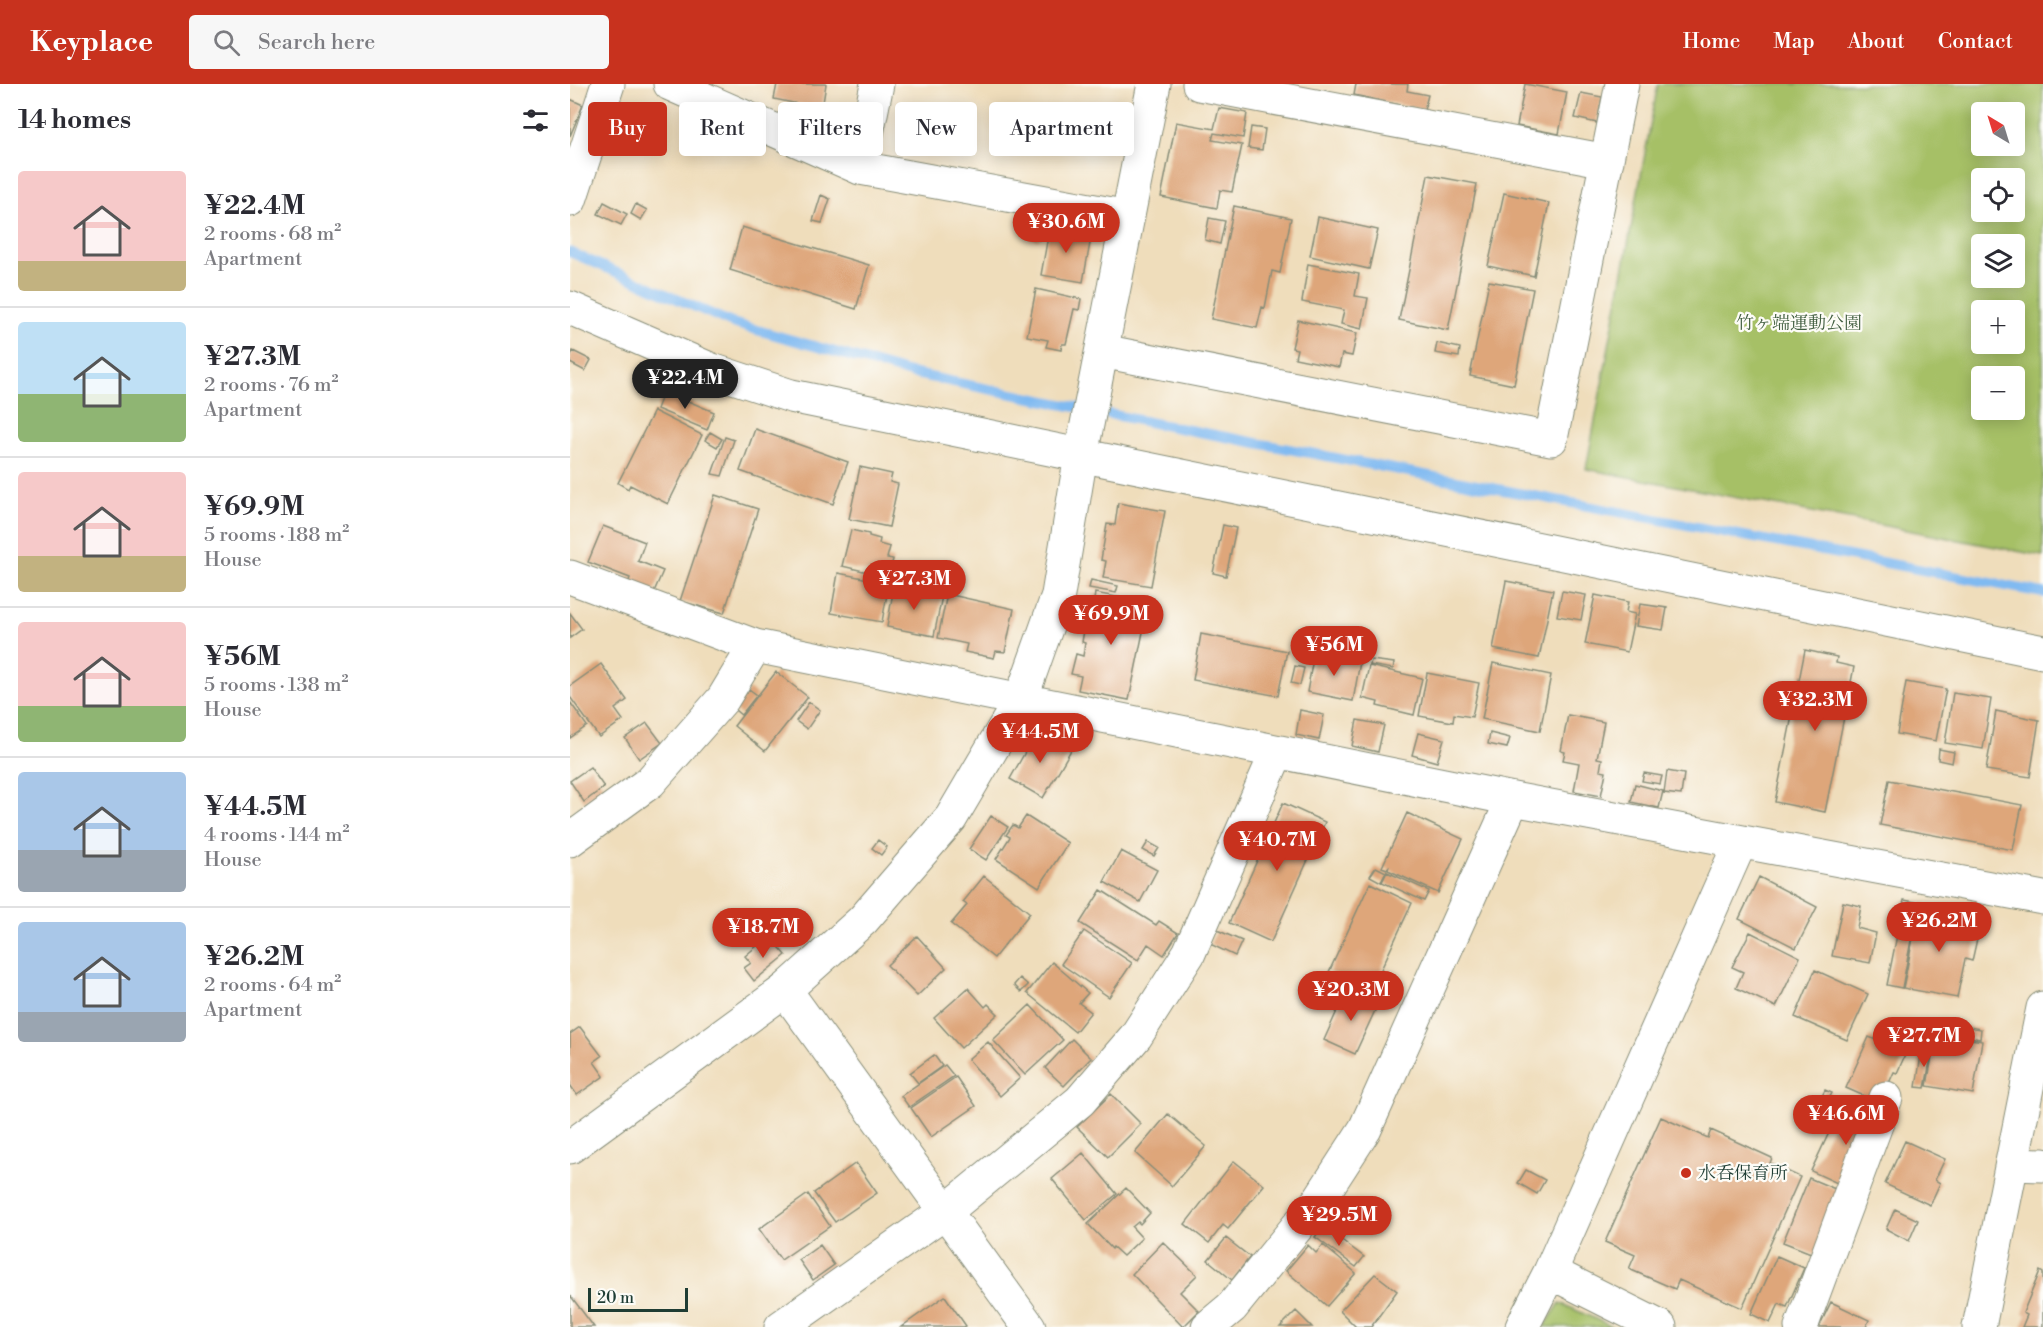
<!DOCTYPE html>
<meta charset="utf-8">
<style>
:root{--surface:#fff;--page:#f7f7f7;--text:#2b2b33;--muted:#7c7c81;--line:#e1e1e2;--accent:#c8321e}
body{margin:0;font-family:"Libre Bodoni","Noto Serif JP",serif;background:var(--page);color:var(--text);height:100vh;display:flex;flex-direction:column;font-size:22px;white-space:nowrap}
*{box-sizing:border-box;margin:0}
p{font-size:20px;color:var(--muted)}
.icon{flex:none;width:33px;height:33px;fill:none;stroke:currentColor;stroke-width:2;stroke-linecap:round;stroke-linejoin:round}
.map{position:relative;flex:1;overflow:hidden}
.drawer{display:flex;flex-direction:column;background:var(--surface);width:570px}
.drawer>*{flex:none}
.guide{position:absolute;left:18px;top:18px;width:570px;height:54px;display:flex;gap:12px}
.needle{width:39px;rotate:322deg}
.controls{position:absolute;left:1401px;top:18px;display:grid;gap:12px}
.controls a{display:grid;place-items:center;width:54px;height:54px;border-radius:6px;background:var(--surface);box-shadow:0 3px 15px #0003;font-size:30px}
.scale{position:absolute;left:18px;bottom:15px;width:100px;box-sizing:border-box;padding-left:6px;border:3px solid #1f3d34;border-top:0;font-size:16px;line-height:21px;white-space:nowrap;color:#1f3d34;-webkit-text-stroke:4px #fdfcf7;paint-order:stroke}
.price{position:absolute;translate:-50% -51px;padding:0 14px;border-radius:21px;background:var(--accent);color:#fff;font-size:20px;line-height:39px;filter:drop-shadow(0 2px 3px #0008)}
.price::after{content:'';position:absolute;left:50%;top:36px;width:18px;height:14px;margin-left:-9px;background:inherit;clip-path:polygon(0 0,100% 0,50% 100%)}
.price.selected{background:#222;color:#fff}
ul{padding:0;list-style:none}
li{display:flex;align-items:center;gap:18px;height:150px;padding:0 18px}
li+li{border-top:2px solid var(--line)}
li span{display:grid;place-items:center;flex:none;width:168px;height:120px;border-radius:6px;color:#555}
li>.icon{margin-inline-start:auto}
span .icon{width:72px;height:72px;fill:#fffc;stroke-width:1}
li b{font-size:26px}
h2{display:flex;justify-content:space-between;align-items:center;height:72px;padding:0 18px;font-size:26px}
.pill{padding:0 21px;border-radius:6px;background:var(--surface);box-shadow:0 3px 15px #0003;font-size:21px;line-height:54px}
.pill.selected{background:var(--accent);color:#fff}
header{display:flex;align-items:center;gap:36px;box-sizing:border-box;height:84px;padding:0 30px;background:var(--accent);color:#fff}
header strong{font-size:28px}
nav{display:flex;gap:33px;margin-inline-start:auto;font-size:21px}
.search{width:420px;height:54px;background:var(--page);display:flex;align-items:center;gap:15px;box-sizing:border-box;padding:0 21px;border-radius:6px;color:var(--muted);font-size:22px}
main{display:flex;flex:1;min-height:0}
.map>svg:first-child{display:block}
</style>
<header>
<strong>Keyplace</strong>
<div class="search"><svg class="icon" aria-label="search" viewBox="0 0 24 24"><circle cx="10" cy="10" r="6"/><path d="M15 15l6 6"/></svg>Search here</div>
<nav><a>Home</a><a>Map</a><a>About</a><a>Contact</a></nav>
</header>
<main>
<section class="drawer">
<h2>14 homes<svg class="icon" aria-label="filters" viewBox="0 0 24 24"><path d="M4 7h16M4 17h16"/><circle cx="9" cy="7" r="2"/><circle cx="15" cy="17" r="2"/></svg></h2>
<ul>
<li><span style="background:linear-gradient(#f6c9c9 75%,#c2b280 0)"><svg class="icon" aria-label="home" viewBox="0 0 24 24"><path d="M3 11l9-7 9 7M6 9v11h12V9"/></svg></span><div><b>¥22.4M</b><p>2 rooms · 68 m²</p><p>Apartment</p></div></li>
<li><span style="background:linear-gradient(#bfe0f5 60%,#8fb573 0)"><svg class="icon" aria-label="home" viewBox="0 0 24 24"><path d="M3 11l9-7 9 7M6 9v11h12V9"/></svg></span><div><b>¥27.3M</b><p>2 rooms · 76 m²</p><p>Apartment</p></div></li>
<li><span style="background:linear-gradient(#f6c9c9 70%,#c2b280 0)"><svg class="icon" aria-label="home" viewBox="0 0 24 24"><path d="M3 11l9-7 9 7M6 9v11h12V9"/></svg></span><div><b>¥69.9M</b><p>5 rooms · 188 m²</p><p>House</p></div></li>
<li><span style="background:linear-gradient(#f6c9c9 70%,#8fb573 0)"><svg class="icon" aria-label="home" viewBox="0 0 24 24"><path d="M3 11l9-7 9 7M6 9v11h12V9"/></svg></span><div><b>¥56M</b><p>5 rooms · 138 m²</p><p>House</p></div></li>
<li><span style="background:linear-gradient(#a9c7e8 65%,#9aa5b1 0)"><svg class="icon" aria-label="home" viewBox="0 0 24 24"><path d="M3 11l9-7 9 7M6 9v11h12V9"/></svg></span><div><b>¥44.5M</b><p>4 rooms · 144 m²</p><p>House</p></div></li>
<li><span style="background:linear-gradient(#a9c7e8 75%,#9aa5b1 0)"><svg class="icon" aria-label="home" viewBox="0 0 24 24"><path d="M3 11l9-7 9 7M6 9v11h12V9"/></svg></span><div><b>¥26.2M</b><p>2 rooms · 64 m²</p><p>Apartment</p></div></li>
</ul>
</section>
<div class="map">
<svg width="1473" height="1243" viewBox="0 0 1473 1243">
<rect width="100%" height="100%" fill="#fdfcf7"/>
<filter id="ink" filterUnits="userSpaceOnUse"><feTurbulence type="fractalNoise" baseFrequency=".0167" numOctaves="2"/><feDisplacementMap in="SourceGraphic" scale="12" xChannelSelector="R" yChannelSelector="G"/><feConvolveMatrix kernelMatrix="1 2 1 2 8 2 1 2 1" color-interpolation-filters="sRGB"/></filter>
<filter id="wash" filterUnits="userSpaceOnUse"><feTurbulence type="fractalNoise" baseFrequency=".008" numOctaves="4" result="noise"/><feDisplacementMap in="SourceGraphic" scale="24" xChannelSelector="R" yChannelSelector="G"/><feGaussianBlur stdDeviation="1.35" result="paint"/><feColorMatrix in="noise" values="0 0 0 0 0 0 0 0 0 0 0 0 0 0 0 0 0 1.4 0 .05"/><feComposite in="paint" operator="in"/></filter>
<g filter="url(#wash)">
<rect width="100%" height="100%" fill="#efddbb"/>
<!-- green -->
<path fill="#a6c066" stroke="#627e4d" stroke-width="1.5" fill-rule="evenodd" d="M 1088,0 L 1473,0 L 1473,472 L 1016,385 ZM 1412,28 L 1444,28 L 1444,62 L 1412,62 ZM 1412,94 L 1444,94 L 1444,128 L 1412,128 ZM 1412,160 L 1444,160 L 1444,194 L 1412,194 ZM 1412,226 L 1444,226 L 1444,260 L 1412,260 ZM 1412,292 L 1444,292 L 1444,326 L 1412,326 Z
M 990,1219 L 1043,1243 L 974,1243 Z"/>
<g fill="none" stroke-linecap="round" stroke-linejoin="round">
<!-- stream -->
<path stroke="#80baf1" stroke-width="10" d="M 0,168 L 162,239 L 340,289 L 593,341 L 1473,509"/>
</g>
<g id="blocks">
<!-- building -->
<path fill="#dea67a" d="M 207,0 L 256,0 L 252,25 L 204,15 Z
M 786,0 L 838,0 L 837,7 L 858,11 L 854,26 L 784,11 Z
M 955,0 L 997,8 L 989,50 L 947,42 Z
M 1011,9 L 1032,13 L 1027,39 L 1005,34 Z
M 0,15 L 13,21 L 0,52 Z
M 649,24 L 677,29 L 673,54 L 644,49 L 642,56 L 672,61 L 662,108 L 650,106 L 647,124 L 591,113 L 606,38 L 644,45 Z
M 681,43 L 695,45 L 692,66 L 678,64 Z
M 858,91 L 907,100 L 878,246 L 829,236 Z
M 934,109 L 979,119 L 964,192 L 918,182 Z
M 251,111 L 260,115 L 252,139 L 243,137 Z
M 34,118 L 57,130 L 51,141 L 28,130 Z
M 66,120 L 77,126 L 71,136 L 61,130 Z
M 664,122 L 721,134 L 710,189 L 702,187 L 695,224 L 692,223 L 687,244 L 641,235 Z
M 748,133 L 808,146 L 799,185 L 740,172 Z
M 639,134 L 655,137 L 650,160 L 635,156 Z
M 464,139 L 471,140 L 469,156 L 460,154 Z
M 480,141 L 522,148 L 513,198 L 471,191 Z
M 172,143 L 299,181 L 286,225 L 160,186 Z
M 738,180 L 789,190 L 785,212 L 798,214 L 792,245 L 771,240 L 774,226 L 732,218 Z
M 919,197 L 963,205 L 944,301 L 900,292 Z
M 466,205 L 511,215 L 509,226 L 504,225 L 496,260 L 492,260 L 491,266 L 476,263 L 478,256 L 457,252 Z
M 728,236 L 787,249 L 782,272 L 772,270 L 769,283 L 725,274 L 727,265 L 722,264 Z
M 867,259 L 890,264 L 889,273 L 865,269 Z
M 3,267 L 21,276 L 15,287 L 0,279 L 0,273 Z
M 94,307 L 144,328 L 137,346 L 87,325 Z
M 84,327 L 132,351 L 98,420 L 60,401 L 58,405 L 48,399 Z
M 185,345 L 278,378 L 263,420 L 170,387 Z
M 140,348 L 152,355 L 147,363 L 135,356 Z
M 155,353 L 164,356 L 152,392 L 142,390 Z
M 290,383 L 322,390 L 320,398 L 328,400 L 319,443 L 279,435 Z
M 145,411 L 188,425 L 154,529 L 110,517 Z
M 548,419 L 595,427 L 581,502 L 533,494 L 536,477 L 531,476 L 537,440 L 545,441 Z
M 653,441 L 666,444 L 656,492 L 643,489 Z
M 33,442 L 75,458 L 68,477 L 93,487 L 83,510 L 58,500 L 60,494 L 18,478 Z
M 281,446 L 299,450 L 299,452 L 310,455 L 309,460 L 320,463 L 317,474 L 323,475 L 319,493 L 272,482 Z
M 268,489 L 319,499 L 312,538 L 261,529 Z
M 521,496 L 548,502 L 546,509 L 519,504 Z
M 936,497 L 983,506 L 969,574 L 923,565 Z
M 324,502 L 372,512 L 364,552 L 317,543 Z
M 992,507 L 1016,511 L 1011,536 L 987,532 Z
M 525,509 L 579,519 L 559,616 L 508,606 L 511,592 L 501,590 L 506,570 L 513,572 L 515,559 L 512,558 L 518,523 L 523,523 Z
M 377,510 L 444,525 L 435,568 L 426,567 L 424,574 L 395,568 L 397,560 L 368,554 Z
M 1025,511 L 1058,518 L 1056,528 L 1065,530 L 1057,568 L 1015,560 Z
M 1070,520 L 1097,524 L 1093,546 L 1066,542 Z
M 0,529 L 12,545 L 0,554 Z
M 631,550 L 717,567 L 708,612 L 623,596 Z
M 1235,566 L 1267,573 L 1266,579 L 1284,583 L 1255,728 L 1205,718 Z
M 744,569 L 790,578 L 783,617 L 737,608 Z
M 801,576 L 824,579 L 823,585 L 800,581 Z
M 923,579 L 981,591 L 970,647 L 912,635 Z
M 31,580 L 57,616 L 45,625 L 53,636 L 29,653 L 0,613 L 0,602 Z
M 725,582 L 734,584 L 730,601 L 721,599 Z
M 799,582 L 852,594 L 844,631 L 807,622 L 808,618 L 792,614 Z
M 206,588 L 238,613 L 195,667 L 164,642 Z
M 857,589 L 909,599 L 902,633 L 884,630 L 883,638 L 849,632 Z
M 1336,598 L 1376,605 L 1366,657 L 1327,650 Z
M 179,605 L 187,611 L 171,631 L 165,626 Z
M 1383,609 L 1421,615 L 1413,665 L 1375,659 Z
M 0,618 L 17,642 L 0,654 Z
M 239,618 L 250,626 L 237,645 L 226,637 Z
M 730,626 L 754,631 L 749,656 L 726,651 Z
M 1426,627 L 1469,636 L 1460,693 L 1416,686 Z
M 998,631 L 1034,638 L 1027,674 L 1032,675 L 1030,687 L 1036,688 L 1031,712 L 1004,707 L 1009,679 L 993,676 L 995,668 L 991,667 Z
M 787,636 L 814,641 L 808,668 L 782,662 Z
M 77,639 L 92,659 L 69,675 L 55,654 Z
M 467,647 L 501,666 L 473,714 L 440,695 Z
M 848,649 L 874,655 L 867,678 L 842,671 Z
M 920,649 L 940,654 L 937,664 L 918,660 Z
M 1369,665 L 1384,668 L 1382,679 L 1368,676 Z
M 20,683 L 34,703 L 14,718 L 0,697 Z
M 1097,687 L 1114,690 L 1111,711 L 1094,709 Z
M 1074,689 L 1092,692 L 1090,700 L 1072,697 Z
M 1319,696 L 1452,721 L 1443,766 L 1310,741 Z
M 1065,700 L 1093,707 L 1089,724 L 1061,718 Z
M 713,719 L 755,738 L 701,858 L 659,839 Z
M 837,729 L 893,755 L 868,809 L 818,786 L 819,782 L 817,785 L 812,783 Z
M 421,732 L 438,743 L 416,776 L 399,765 Z
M 456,732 L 498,759 L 469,803 L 426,775 L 440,753 L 436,751 L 443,741 L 448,744 Z
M 308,756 L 317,763 L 311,771 L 302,764 Z
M 578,758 L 589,764 L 584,772 L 573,766 Z
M 551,767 L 587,786 L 570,818 L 534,798 Z
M 806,783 L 816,788 L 811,798 L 800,792 Z
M 817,788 L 859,807 L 854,817 L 812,798 Z
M 414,792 L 460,829 L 424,874 L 381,840 L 397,821 L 393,818 Z
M 1189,793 L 1247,823 L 1226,864 L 1169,835 Z
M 800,799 L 842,819 L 801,907 L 759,888 Z
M 531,806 L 586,841 L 589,837 L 608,849 L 594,871 L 578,860 L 568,876 L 510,839 Z
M 1334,816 L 1356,820 L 1355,825 L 1347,824 L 1332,904 L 1317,901 Z
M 1273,818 L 1291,822 L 1287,844 L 1306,849 L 1300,879 L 1262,872 Z
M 1349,825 L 1404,836 L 1400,854 L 1407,855 L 1402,877 L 1395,875 L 1387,914 L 1333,904 Z
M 647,846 L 672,857 L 665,872 L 640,860 Z
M 514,847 L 562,879 L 539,913 L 491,880 Z
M 1180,848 L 1230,873 L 1206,923 L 1166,904 L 1173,888 L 1162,883 Z
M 347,852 L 376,884 L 347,912 L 317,881 Z
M 194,856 L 200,863 L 205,858 L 216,871 L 184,897 L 174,884 L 181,879 L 175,872 Z
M 482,878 L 518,909 L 509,919 L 521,928 L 505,948 L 457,909 Z
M 1245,886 L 1298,910 L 1277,956 L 1225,933 Z
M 450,894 L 458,901 L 451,908 L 444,901 Z
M 398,904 L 415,923 L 418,920 L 428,930 L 391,964 L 364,934 Z
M 777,905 L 808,920 L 785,970 L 754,956 Z
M 460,921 L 493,956 L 455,991 L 423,956 Z
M 1365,937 L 1411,945 L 1410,955 L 1364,946 Z
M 10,943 L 32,972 L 24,978 L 34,992 L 7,1011 L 0,1001 L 0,950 Z
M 1366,949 L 1412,957 L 1403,1010 L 1357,1002 Z
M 1299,953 L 1336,969 L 1327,989 L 1324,988 L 1310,1019 L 1276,1004 Z
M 502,955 L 521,974 L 494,1002 L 475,984 Z
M 418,958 L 450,994 L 430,1012 L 398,975 Z
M 1352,965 L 1362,967 L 1355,1004 L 1346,1003 Z
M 364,971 L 372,982 L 348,999 L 340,989 Z
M 375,981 L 384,992 L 339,1023 L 331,1012 Z
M 386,993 L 406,1022 L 361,1053 L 341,1024 Z
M 1255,1006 L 1262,1009 L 1254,1024 L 1248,1021 Z
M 541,1010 L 571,1040 L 538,1073 L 507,1043 Z
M 1273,1019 L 1311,1037 L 1278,1104 L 1241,1087 Z
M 598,1030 L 636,1062 L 602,1102 L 565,1069 Z
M 1091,1033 L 1138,1054 L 1141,1046 L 1202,1074 L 1200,1079 L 1230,1093 L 1172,1224 L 1109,1196 L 1105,1205 L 1059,1185 L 1065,1171 L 1035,1158 Z
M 1335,1057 L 1375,1075 L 1365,1096 L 1370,1099 L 1360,1121 L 1315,1100 Z
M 513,1069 L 547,1110 L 516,1136 L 482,1095 Z
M 664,1077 L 694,1101 L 658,1145 L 653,1141 L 639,1159 L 615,1140 Z
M 286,1079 L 307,1109 L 265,1138 L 244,1109 Z
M 956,1086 L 975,1096 L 967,1110 L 948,1099 Z
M 1239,1094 L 1277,1110 L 1251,1173 L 1213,1158 Z
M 556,1104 L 580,1129 L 570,1140 L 568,1138 L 562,1143 L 572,1154 L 553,1172 L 543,1163 L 542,1165 L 518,1140 Z
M 238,1110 L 260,1142 L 211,1176 L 189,1145 Z
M 1325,1125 L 1348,1136 L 1339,1157 L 1316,1145 Z
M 753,1142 L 794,1173 L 786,1183 L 745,1153 Z
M 656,1154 L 680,1173 L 662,1196 L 638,1176 Z
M 593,1158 L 627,1191 L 610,1208 L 629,1227 L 613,1243 L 562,1190 Z
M 250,1161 L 264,1181 L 243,1196 L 229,1176 Z
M 738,1161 L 746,1169 L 753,1161 L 786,1189 L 757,1222 L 716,1187 Z
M 1207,1172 L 1234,1184 L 1217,1223 L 1209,1220 L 1200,1239 L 1181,1230 Z
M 1470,1187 L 1473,1189 L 1473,1243 L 1452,1243 L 1457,1231 L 1453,1229 Z
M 805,1190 L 827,1207 L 801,1243 L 786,1243 L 770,1227 Z
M 0,1211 L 24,1243 L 0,1243 Z
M 375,1212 L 396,1242 L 394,1243 L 331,1243 Z
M 1261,1218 L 1299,1236 L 1296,1243 L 1249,1243 Z
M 726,1227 L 742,1243 L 710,1243 Z"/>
</g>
</g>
<g filter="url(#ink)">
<use href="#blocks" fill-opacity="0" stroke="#878d78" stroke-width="1.5"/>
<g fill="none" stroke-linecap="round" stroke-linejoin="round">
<!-- street casing -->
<g stroke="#878d78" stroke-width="35">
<path id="street" d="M 100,0 L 290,84 L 558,133
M 629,0 L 1037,77
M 290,84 L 307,0
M 0,116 L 38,0
M 532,267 L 981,355 L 1052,0
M 511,371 L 584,0
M 0,493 L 185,562 L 943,715 L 1473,814
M 0,756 L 80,698 L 153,615 L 185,562
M 215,906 L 459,1243
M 1442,1080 L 1473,1081
M 980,1188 L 1090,1243
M 211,1243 L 376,1127 L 510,1017 L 566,952 L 619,869 L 707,668
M 638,1243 L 662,1223 L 749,1116 L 795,1045 L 943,715
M 952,1243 L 980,1188 L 1170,759
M 1231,1243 L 1316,1014"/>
</g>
<!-- secondary casing -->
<g stroke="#878d78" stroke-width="35">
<path id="secondary" d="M 0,224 L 142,286 L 221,312 L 1473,568
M 0,1063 L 215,906 L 293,836 L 381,734 L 451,615 L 488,511 L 511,371
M 1409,1243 L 1473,924"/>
</g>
<!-- street -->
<use href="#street" stroke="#fff" stroke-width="33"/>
<!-- secondary -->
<use href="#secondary" stroke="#fff" stroke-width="33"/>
</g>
</g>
<!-- markers -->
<circle fill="#c8321e" stroke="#fdfcf7" stroke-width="2" cx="1116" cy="1089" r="6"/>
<g text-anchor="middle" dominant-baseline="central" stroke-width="4.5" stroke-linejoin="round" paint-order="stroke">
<!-- park labels -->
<g font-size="18" fill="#415e40" stroke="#fdfcf7">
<text x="1229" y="239">竹ヶ端運動公園</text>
</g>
<!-- poi labels -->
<g font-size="18" fill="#1f3d34" stroke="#fdfcf7" text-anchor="start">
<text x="1128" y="1089">水呑保育所</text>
</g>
</g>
</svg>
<div class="controls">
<a><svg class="needle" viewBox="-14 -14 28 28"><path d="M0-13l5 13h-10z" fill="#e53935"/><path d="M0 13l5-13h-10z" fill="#7c7c81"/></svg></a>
<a><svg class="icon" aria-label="locate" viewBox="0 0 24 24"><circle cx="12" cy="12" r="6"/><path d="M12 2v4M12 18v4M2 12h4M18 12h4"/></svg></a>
<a><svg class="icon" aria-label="layers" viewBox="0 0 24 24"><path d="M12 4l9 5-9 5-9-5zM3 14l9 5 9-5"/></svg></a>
<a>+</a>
<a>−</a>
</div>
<div class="scale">20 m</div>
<b class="price" style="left:496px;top:170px">¥30.6M</b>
<b class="price selected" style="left:115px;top:326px">¥22.4M</b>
<b class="price" style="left:344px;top:527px">¥27.3M</b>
<b class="price" style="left:541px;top:562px">¥69.9M</b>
<b class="price" style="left:764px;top:593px">¥56M</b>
<b class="price" style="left:1245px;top:648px">¥32.3M</b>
<b class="price" style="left:470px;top:680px">¥44.5M</b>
<b class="price" style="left:707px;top:788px">¥40.7M</b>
<b class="price" style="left:1369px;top:869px">¥26.2M</b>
<b class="price" style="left:193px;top:875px">¥18.7M</b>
<b class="price" style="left:781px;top:938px">¥20.3M</b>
<b class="price" style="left:1354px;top:984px">¥27.7M</b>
<b class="price" style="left:1276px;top:1062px">¥46.6M</b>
<b class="price" style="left:769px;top:1163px">¥29.5M</b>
<div class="guide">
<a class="pill selected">Buy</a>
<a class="pill">Rent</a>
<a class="pill">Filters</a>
<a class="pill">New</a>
<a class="pill">Apartment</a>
</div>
</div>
</main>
